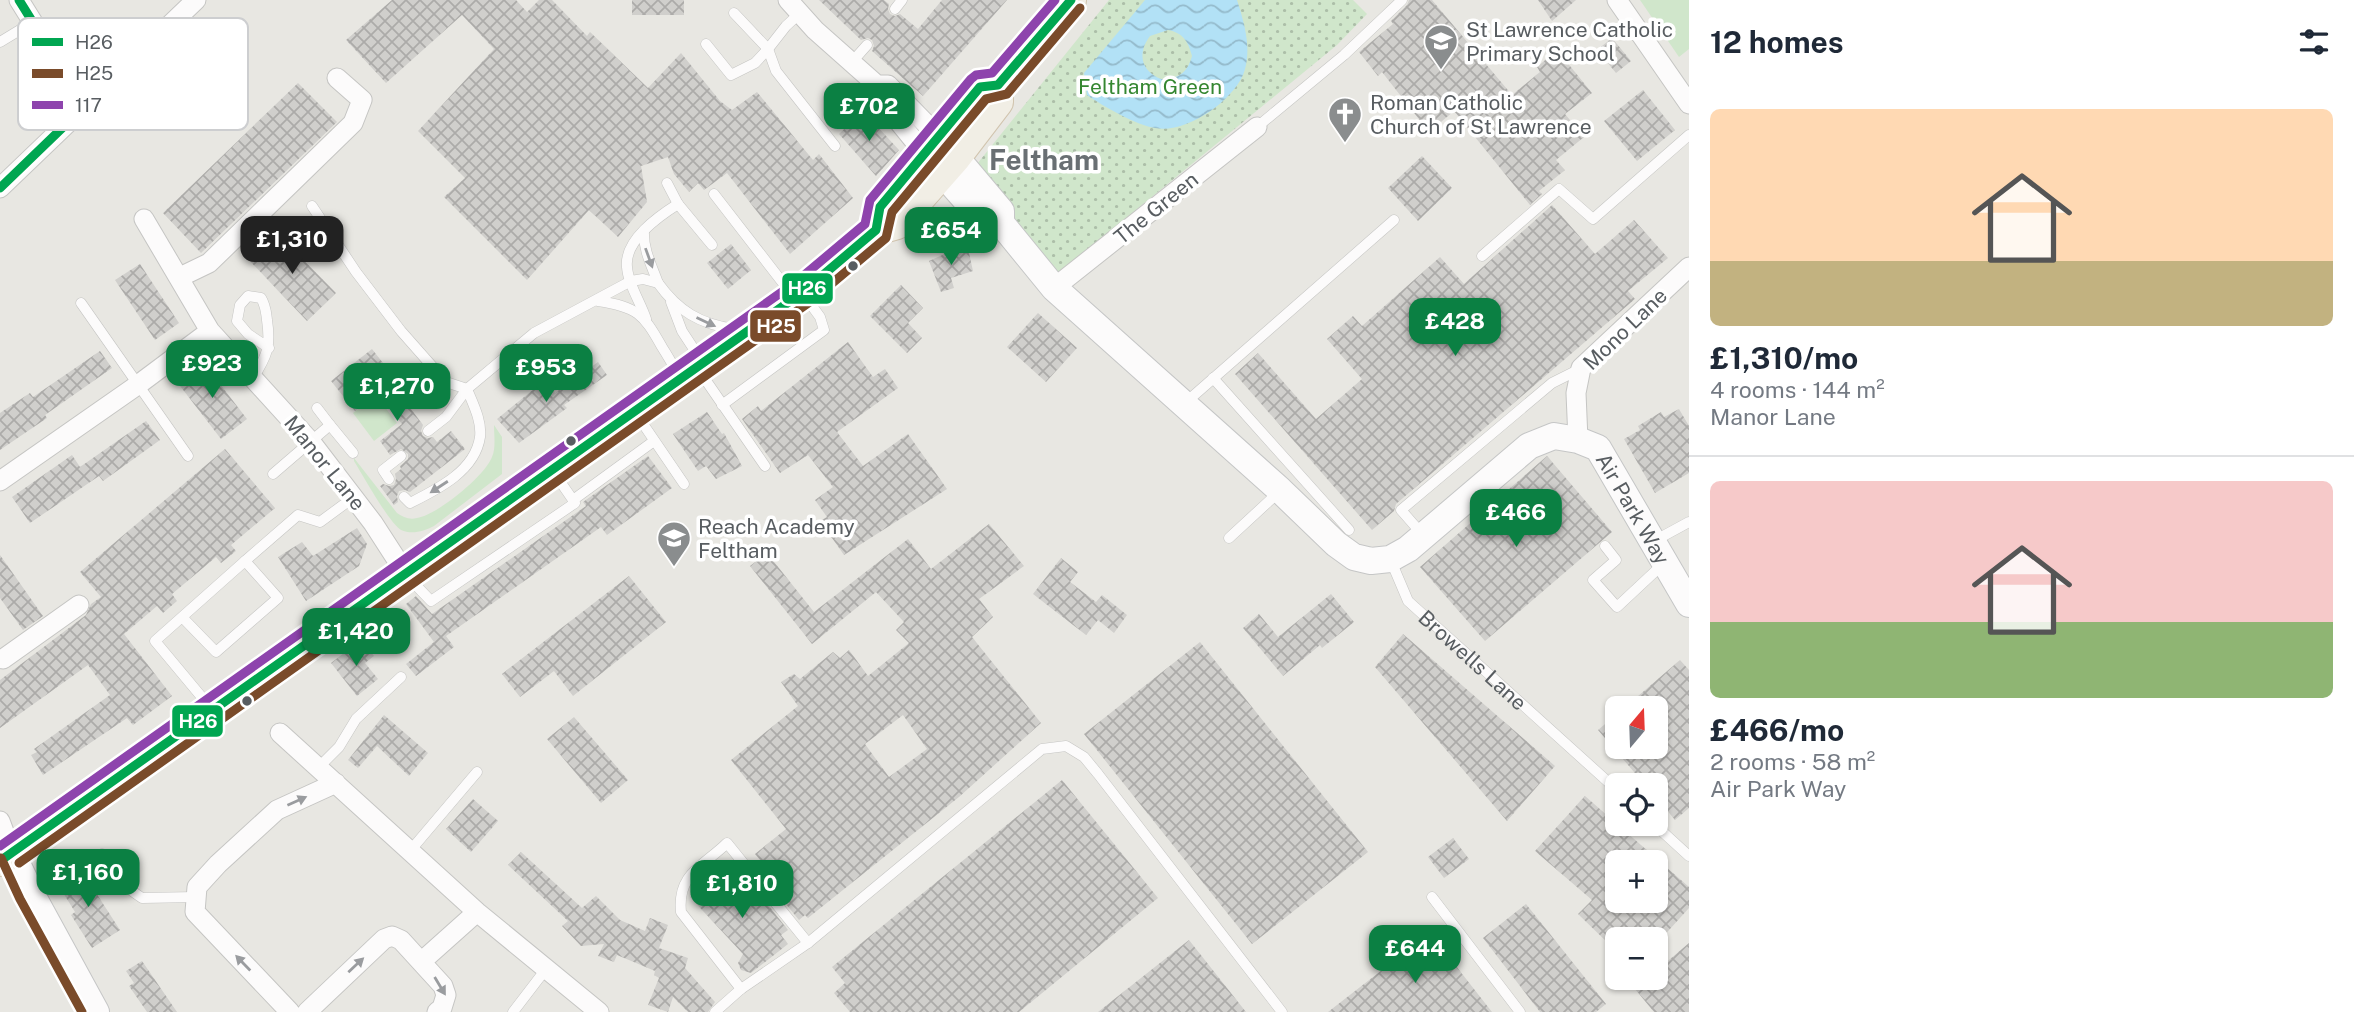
<!DOCTYPE html>
<meta charset="utf-8">
<style>
:root{--surface:#fff;--page:#f2f2f3;--text:#1f2937;--muted:#747a83;--line:#e0e1e3;--accent:#0b8043}
body{margin:0;font-family:"Public Sans",sans-serif;background:var(--page);color:var(--text);height:100vh;display:flex;flex-direction:column;font-size:26px;white-space:nowrap}
*{box-sizing:border-box;margin:0}
p{font-size:23px;color:var(--muted)}
.icon{flex:none;width:38px;height:38px;fill:none;stroke:currentColor;stroke-width:2;stroke-linecap:round;stroke-linejoin:round}
.map{position:relative;flex:1;overflow:hidden}
.details{display:flex;flex-direction:column;background:var(--surface);width:665px}
.details>*{flex:none}
.needle{width:46px;rotate:19deg}
.tools{position:absolute;left:1605px;top:696px;display:grid;gap:14px}
.tools a{display:grid;place-items:center;width:63px;height:63px;border-radius:10px;background:var(--surface);box-shadow:0 2px 5px #0004;font-size:35px}
.price{position:absolute;translate:-50% -60px;padding:0 16px;border-radius:14px;background:var(--accent);color:#fff;font-size:23px;line-height:46px;filter:drop-shadow(0 2px 4px #0008)}
.price::after{content:'';position:absolute;left:50%;top:42px;width:21px;height:16px;margin-left:-10px;background:inherit;clip-path:polygon(0 0,100% 0,50% 100%)}
.price.current{background:#222;color:#fff}
ul{padding:0;list-style:none}
li{display:grid;align-content:center;gap:14px;height:371px;padding:0 21px}
li+li{border-top:2px solid var(--line)}
li span{display:grid;place-items:center;height:217px;border-radius:10px;color:#555}
li>.icon{margin-inline-start:auto}
span .icon{width:126px;height:126px;fill:#fffc;stroke-width:1}
li b{font-size:30px}
h2{display:flex;justify-content:space-between;align-items:center;height:84px;padding:0 21px;font-size:30px}
main{display:flex;flex:1;min-height:0}
.map>svg:first-child{display:block}
</style>
<main>
<div class="map">
<svg width="1689" height="1012" viewBox="0 0 1689 1012">
<defs>
<pattern id="park-dots" width="8" height="8" patternUnits="userSpaceOnUse" patternTransform="scale(1.75)"><rect width="8" height="8" fill="#d0e6cb"/><path d="M2 2h.1M6 6h.1" fill="none" stroke="#acbea8" stroke-width="1.8" stroke-linecap="round"/></pattern>
<pattern id="water-waves" width="16" height="10" patternUnits="userSpaceOnUse" patternTransform="scale(1.75)"><rect width="16" height="10" fill="#b2e1f6"/><path d="M0 5q4-4 8 0t8 0" fill="none" stroke="#94bacb"/></pattern>
<pattern id="building-cross-hatch" width="8" height="8" patternUnits="userSpaceOnUse" patternTransform="scale(1.75)"><rect width="8" height="8" fill="#d0cfcc"/><path d="M0 0l8 8M0 8l8-8" fill="none" stroke="#acaba9"/></pattern>
</defs>
<rect width="100%" height="100%" fill="#e8e7e2"/>
<!-- green -->
<path fill="#d0e6cb" d="M 1640,0 L 1689,0 L 1689,49 L 1679,57 Z
M 378,393 L 383,400 L 381,402 L 397,423 L 374,441 L 353,413 Z
M 494,425 L 502,437 L 502,474 L 434,526 C 424,531 412,535 401,530 C 390,524 362,474 354,461 L 354,458 L 397,513 C 403,517 409,520 417,518 C 437,515 485,476 492,457 C 496,448 494,435 494,425 Z"/>
<!-- park -->
<path fill="url(#park-dots)" d="M 1109,0 L 1353,0 L 1367,14 L 1337,45 L 1058,274 L 973,169 Z"/>
<!-- water -->
<path fill="url(#water-waves)" fill-rule="evenodd" d="M 1145,0 L 1237,0 C 1244,22 1253,51 1243,75 C 1231,102 1186,134 1155,128 C 1136,125 1103,106 1087,95 L 1084,73 ZM 1168,30 C 1183,33 1188,41 1192,56 C 1188,72 1178,80 1161,79 C 1141,71 1137,53 1150,36 Z"/>
<!-- building -->
<path fill="url(#building-cross-hatch)" fill-rule="evenodd" d="M 392,0 L 516,0 L 527,12 L 539,0 L 552,0 L 587,36 L 590,32 L 648,88 L 681,53 L 720,101 L 732,110 L 757,92 L 813,160 L 819,154 L 853,198 L 790,254 L 727,173 L 704,190 L 698,183 L 689,192 L 674,174 L 668,157 L 641,166 L 647,202 L 618,237 L 589,210 L 527,280 L 444,197 L 465,178 L 418,131 L 494,49 L 462,15 L 386,83 L 346,40 Z
M 632,0 L 684,0 L 684,15 L 632,15 Z
M 819,0 L 884,0 L 889,4 L 888,9 L 890,14 L 895,16 L 900,14 L 918,29 L 942,0 L 1007,0 L 923,96 L 872,51 L 874,46 L 872,40 L 868,38 L 861,40 Z
M 1409,0 L 1432,0 L 1512,95 L 1540,72 L 1537,67 L 1557,50 L 1592,93 L 1565,114 L 1584,137 L 1556,160 L 1565,170 L 1539,191 L 1542,194 L 1530,205 L 1454,111 L 1429,132 L 1382,72 L 1378,76 L 1359,52 L 1393,24 L 1391,21 L 1407,5 Z
M 1538,0 L 1576,0 L 1552,21 Z
M 1612,38 L 1631,61 L 1616,73 L 1597,50 Z
M 298,83 L 337,122 L 201,253 L 163,213 Z
M 1643,90 L 1675,130 L 1637,161 L 1604,121 Z
M 863,111 L 899,150 L 876,176 L 839,134 Z
M 1422,156 L 1452,188 L 1418,221 L 1388,188 Z
M 1552,205 L 1595,254 L 1634,220 L 1668,258 L 1628,291 L 1635,299 L 1396,504 L 1394,511 L 1372,530 L 1235,374 L 1258,353 L 1316,419 L 1362,379 L 1327,339 L 1353,316 L 1362,326 L 1440,257 L 1464,284 Z
M 276,232 L 336,293 L 307,321 L 248,259 Z
M 731,244 L 751,270 L 728,289 L 707,263 Z
M 967,244 L 973,271 L 951,278 L 954,288 L 941,292 L 929,261 Z
M 140,264 L 179,323 L 155,340 L 115,280 Z
M 901,285 L 923,308 L 908,323 L 922,338 L 907,353 L 870,316 Z
M 1038,313 L 1077,348 L 1046,382 L 1007,347 Z
M 848,342 L 873,377 L 885,369 L 898,388 L 837,432 L 863,466 L 908,434 L 947,489 L 844,555 L 820,521 L 827,517 L 815,500 L 833,487 L 808,455 L 780,473 L 742,419 L 758,406 L 761,411 Z
M 372,349 L 416,405 L 411,409 L 423,425 L 421,431 L 423,436 L 428,438 L 433,437 L 437,442 L 451,431 L 465,449 L 410,492 L 405,490 L 399,491 L 397,496 L 398,502 L 394,505 L 380,486 L 383,484 L 389,486 L 394,485 L 396,479 L 395,474 L 401,469 L 400,466 L 408,459 L 408,454 L 401,449 L 390,455 L 380,441 L 402,424 L 378,394 L 355,411 L 331,381 Z
M 100,351 L 112,368 L 45,415 L 47,418 L 0,450 L 0,413 L 30,393 L 33,397 Z
M 203,362 L 247,419 L 221,439 L 177,382 Z
M 598,362 L 607,375 L 564,405 L 567,408 L 519,443 L 497,419 L 545,380 L 555,393 Z
M 1679,409 L 1689,426 L 1689,473 L 1655,493 L 1624,439 L 1640,430 L 1638,426 L 1661,412 L 1664,417 Z
M 707,412 L 722,434 L 724,433 L 742,466 L 716,479 L 706,466 L 698,471 L 673,434 Z
M 146,421 L 160,440 L 103,481 L 99,476 L 30,523 L 12,497 L 72,455 L 80,467 Z
M 225,449 L 275,508 L 231,545 L 236,551 L 221,563 L 216,557 L 172,594 L 177,601 L 163,613 L 157,606 L 124,634 L 172,696 L 133,725 L 127,718 L 43,775 L 31,755 L 37,752 L 34,749 L 110,695 L 88,665 L 0,728 L 0,680 L 86,615 L 91,604 L 101,597 L 80,572 Z
M 648,456 L 672,488 L 607,535 L 601,527 L 446,636 L 454,647 L 416,676 L 406,664 L 434,642 L 406,604 L 416,596 L 432,614 L 586,506 L 583,502 Z
M 1547,456 L 1612,532 L 1485,641 L 1420,567 Z
M 989,524 L 1024,566 L 979,599 L 993,617 L 972,637 L 1041,723 L 959,797 L 808,918 L 805,915 L 799,920 L 772,887 L 778,882 L 755,854 L 786,829 L 731,760 L 798,706 L 781,682 L 794,674 L 800,679 L 833,652 L 840,658 L 849,650 L 868,676 L 909,643 L 896,630 L 904,622 L 876,592 L 812,644 L 750,566 L 767,553 L 814,612 L 908,539 L 931,569 ZM 903,715 L 927,749 L 889,777 L 865,744 Z
M 357,528 L 367,544 L 359,566 L 306,601 L 278,557 L 302,542 L 313,556 Z
M 0,555 L 43,616 L 23,630 L 0,598 Z
M 1061,558 L 1078,572 L 1070,582 L 1096,602 L 1102,595 L 1127,615 L 1114,633 L 1098,620 L 1086,635 L 1033,594 Z
M 629,576 L 666,622 L 573,696 L 554,671 L 520,697 L 502,674 Z
M 1331,594 L 1354,622 L 1322,648 L 1320,645 L 1283,676 L 1243,628 L 1259,614 L 1278,637 Z
M 1403,634 L 1555,766 L 1507,821 L 1375,667 Z
M 361,640 L 374,656 L 365,663 L 378,679 L 357,696 L 331,663 Z
M 1200,642 L 1368,852 L 1252,944 L 1084,734 Z
M 1680,660 L 1689,670 L 1689,808 L 1675,820 L 1656,797 L 1656,786 L 1646,786 L 1598,730 L 1617,714 L 1617,747 L 1656,747 L 1656,709 L 1623,709 Z
M 384,715 L 428,753 L 409,776 L 377,746 L 358,768 L 348,760 Z
M 574,717 L 628,780 L 601,803 L 547,739 Z
M 1062,780 L 1158,898 L 1019,1012 L 850,1012 L 834,993 L 845,983 L 832,967 Z
M 1585,796 L 1689,887 L 1689,908 L 1660,940 L 1615,940 L 1610,945 L 1578,914 L 1592,900 L 1535,851 ZM 1617,863 L 1656,863 L 1656,901 L 1617,901 Z
M 473,799 L 498,821 L 471,852 L 446,829 Z
M 1453,838 L 1469,859 L 1444,878 L 1428,857 Z
M 521,852 L 582,908 L 596,896 L 620,920 L 645,931 L 650,918 L 668,925 L 659,948 L 688,958 L 685,968 L 715,1002 L 708,1012 L 688,1012 L 673,997 L 668,1012 L 648,1005 L 659,978 L 654,975 L 655,971 L 617,955 L 614,962 L 598,956 L 604,944 L 581,946 L 562,926 L 568,921 L 508,865 Z
M 80,868 L 120,930 L 92,948 L 71,915 L 75,912 L 57,883 Z
M 730,868 L 755,901 L 761,896 L 788,930 L 781,935 L 788,944 L 751,973 L 741,970 L 738,963 L 743,954 L 690,897 L 707,883 L 709,885 L 722,871 L 724,874 Z
M 1526,904 L 1606,1004 L 1596,1012 L 1540,1012 L 1483,938 Z
M 1408,938 L 1418,951 L 1434,938 L 1492,1012 L 1328,1012 L 1382,970 L 1376,963 Z
M 1189,940 L 1246,1012 L 1098,1012 Z
M 1689,943 L 1689,1012 L 1654,1012 L 1635,989 L 1647,978 L 1656,978 L 1656,971 Z
M 142,961 L 177,1012 L 147,1012 L 129,986 L 134,983 L 126,971 Z"/>
<g fill="none" stroke-linecap="round" stroke-linejoin="round">
<!-- lane casing -->
<g stroke="#c5c5c3" stroke-width="11">
<g id="lane">
<path d="M 895,9 L 902,0"/>
<path d="M 734,13 L 768,49 L 786,26 L 799,14"/>
<path d="M 0,42 L 33,22"/>
<path d="M 706,44 L 731,75 L 755,63 L 768,49 L 776,71 L 835,146"/>
<path d="M 852,62 L 867,45"/>
<path d="M 1257,127 L 1344,55 L 1402,0"/>
<path d="M 667,183 L 678,204 L 712,245"/>
<path d="M 714,194 L 793,296"/>
<path d="M 312,206 L 356,272 L 401,331 L 446,382 L 467,389 C 473,404 482,421 480,437 C 475,471 438,489 410,503 L 404,497"/>
<path d="M 644,231 C 643,250 652,266 658,283"/>
<path d="M 1482,256 L 1559,189 L 1593,219 L 1689,135"/>
<path d="M 598,301 C 637,307 643,313 662,347 C 668,357 675,366 677,377"/>
<path d="M 671,302 L 682,331 L 701,360"/>
<path d="M 81,303 L 188,456"/>
<path d="M 646,319 C 641,303 628,284 627,267 C 624,240 659,216 678,204"/>
<path d="M 698,369 L 765,466"/>
<path d="M 253,378 C 267,356 271,347 267,320 C 266,312 266,306 261,298 L 248,296 L 240,305 L 237,321 L 248,334 L 269,348"/>
<path d="M 1213,378 L 1349,530"/>
<path d="M 1184,404 L 1394,220"/>
<path d="M 722,405 L 824,330 L 820,317 L 804,295"/>
<path d="M 317,408 L 330,425"/>
<path d="M 637,415 L 684,484"/>
<path d="M 428,431 L 446,417 L 467,389 L 534,333 L 631,281 L 643,279 L 658,283 C 678,311 700,324 734,329"/>
<path d="M 273,474 L 330,425 L 353,453"/>
<path d="M 389,479 L 383,470 L 401,456"/>
<path d="M 573,500 L 654,441"/>
<path d="M 1422,534 L 1401,510 L 1552,383 L 1580,369"/>
<path d="M 1229,538 L 1280,491"/>
<path d="M 1654,541 L 1689,522"/>
<path d="M 1605,546 L 1616,560 L 1593,580 L 1617,607 L 1662,565"/>
<path d="M 245,561 L 298,515 L 320,522 L 354,497"/>
<path id="s1" d="M 1391,561 L 1408,601 L 1617,790"/>
<path d="M 407,576 L 431,601 L 575,503 L 555,474"/>
<path d="M 182,617 L 216,652 L 278,598 L 245,561 L 155,641 L 210,707"/>
<path d="M 319,767 L 339,747 L 356,719 L 401,677"/>
<path d="M 1654,824 L 1689,856"/>
<path d="M 410,851 L 477,772"/>
<path d="M 102,854 L 132,891 L 142,898 L 196,897"/>
<path d="M 1432,897 L 1520,1012"/>
<path d="M 741,989 L 681,912 C 677,873 704,866 727,843 L 808,943"/>
<path d="M 513,1012 L 546,969"/>
<path d="M 715,1012 L 741,989 L 808,943 L 1042,749 L 1066,746 L 1084,757 L 1098,774 L 1282,1012"/>
</g>
</g>
<!-- street casing -->
<g stroke="#c5c5c3" stroke-width="21">
<path id="street" d="M 19,0 L 85,106
M 788,0 L 815,30 L 877,85 L 877,95 L 925,154
M 1617,0 L 1689,104
M 877,85 L 888,85 L 939,137
M 0,188 L 196,0
M 144,219 L 210,331 L 311,442 L 373,523 L 406,574
M 180,277 L 209,263 L 353,123 L 362,100 L 337,78
M 1054,288 L 1257,127
M 1578,440 L 1576,393 L 1581,368 L 1689,267
M 0,481 L 139,384 L 210,331
M 3,659 L 79,605
M 280,733 L 477,912 L 599,1012
M 0,821 L 12,853
M 421,962 L 477,912
M 290,1012 L 195,912 L 197,887 L 218,864 L 277,810 L 336,783
M 307,1012 L 384,939 L 392,936 L 401,940 L 443,986 L 446,995 L 442,1008 L 437,1012"/>
</g>
<!-- secondary casing -->
<g stroke="#c5c6c6" stroke-width="28">
<g id="secondary">
<path id="s2" d="M 943,142 L 1001,211 L 1001,223 L 1054,288 L 1280,490 L 1336,544 L 1354,557 L 1371,561 L 1390,559 L 1408,549 L 1529,446 L 1554,436 L 1578,440 L 1598,448 L 1689,604"/>
<path d="M 928,157 L 987,224 L 1001,223"/>
<path d="M 12,853 L 31,893 L 96,1012"/>
</g>
</g>
<!-- primary casing -->
<g stroke="#d1c4ae" stroke-width="32">
<path id="primary" d="M 876,230 L 880,207 L 980,87 L 998,85
M 0,861 L 572,457 L 745,331 L 795,298 L 876,230 L 897,224 L 956,157 L 998,102 L 998,85 L 1071,0"/>
</g>
<!-- lane -->
<use href="#lane" stroke="#fcfbfb" stroke-width="10"/>
<!-- street -->
<use href="#street" stroke="#fcfbfb" stroke-width="19"/>
<!-- secondary -->
<use href="#secondary" stroke="#fcfbfb" stroke-width="26"/>
<!-- primary -->
<use href="#primary" stroke="#f1eee5" stroke-width="30"/>
<!-- bus-1 casing -->
<g stroke="#fff" stroke-width="14">
<path id="bus-1" d="M 19,0 L 85,106
M 0,188 L 85,106
M 0,861 L 803,292 L 876,230 L 880,207 L 980,87 L 998,85 L 1071,0"/>
</g>
<!-- bus-2 casing -->
<g stroke="#fff" stroke-width="14">
<path id="bus-2" d="M 1,858 L 20,899 L 82,1012
M 19,863 L 811,301 L 886,238 L 892,212 L 986,99 L 1007,94 L 1080,8"/>
</g>
<!-- bus-3 casing -->
<g stroke="#fff" stroke-width="14">
<path id="bus-3" d="M 0,846 L 796,282 L 865,224 L 870,200 L 971,79 L 976,75 L 992,73 L 1055,0"/>
</g>
<!-- bus-1 -->
<use href="#bus-1" stroke="#00a651" stroke-width="9"/>
<!-- bus-2 -->
<use href="#bus-2" stroke="#7a4b2a" stroke-width="9"/>
<!-- bus-3 -->
<use href="#bus-3" stroke="#8e44ad" stroke-width="9"/>
</g>
<!-- one-way arrows -->
<defs><path id="oneway-solid" d="M-6-.8H1V-3.2L6.5 0L1 3.2V.8H-6Z" transform="scale(1.75)"/></defs>
<g fill="#9a9c9f">
<use href="#oneway-solid" transform="translate(649 258) rotate(70)"/>
<use href="#oneway-solid" transform="translate(706 322) rotate(25)"/>
<use href="#oneway-solid" transform="translate(439 487) rotate(147)"/>
<use href="#oneway-solid" transform="translate(297 801) rotate(-24)"/>
<use href="#oneway-solid" transform="translate(243 963) rotate(-134)"/>
<use href="#oneway-solid" transform="translate(356 965) rotate(-43)"/>
<use href="#oneway-solid" transform="translate(440 986) rotate(59)"/>
</g>
<!-- icons -->
<defs>
<g id="school-pin" transform="scale(1.75)"><path d="M0 17L-7.5 6A9.5 9.5 0 1 1 7.5 6Z" fill="#8a8d8e" stroke="#fff"/><path d="M0-5L7-2L0 1L-7-2ZM-4 1L0 2.5L4 1V4Q0 6-4 4Z" fill="#fff"/></g>
<g id="church-pin" transform="scale(1.75)"><path d="M0 17L-7.5 6A9.5 9.5 0 1 1 7.5 6Z" fill="#8a8d8e" stroke="#fff"/><path d="M-1.2-6h2.4v3.5h3.3v2.4h-3.3V6h-2.4V-.1h-3.3v-2.4h3.3Z" fill="#fff"/></g>
</defs>
<g fill-rule="evenodd">
<use href="#school-pin" x="1441" y="41"/>
<use href="#church-pin" x="1345" y="114"/>
<use href="#school-pin" x="674" y="538"/>
</g>
<!-- markers -->
<g fill="#585d61" stroke="#fff" stroke-width="2.5">
<circle cx="853" cy="266" r="6"/>
<circle cx="571" cy="441" r="6"/>
<circle cx="247" cy="701" r="6"/>
</g>
<g text-anchor="middle" dominant-baseline="central" stroke-width="7" stroke-linejoin="round" paint-order="stroke">
<!-- poi labels -->
<g font-size="21" fill="#585d61" stroke="#fff" text-anchor="start">
<text x="1466" y="29">St Lawrence Catholic<tspan x="1466" dy="24">Primary School</tspan></text>
<text x="1370" y="102">Roman Catholic<tspan x="1370" dy="24">Church of St Lawrence</tspan></text>
<text x="698" y="526">Reach Academy<tspan x="698" dy="24">Feltham</tspan></text>
</g>
<!-- park labels -->
<g font-size="21" fill="#358731" stroke="#fff">
<text x="1150" y="86">Feltham Green</text>
</g>
<!-- street labels -->
<g font-size="21" fill="#585d61" stroke="#fff">
<text transform="translate(1156 208) rotate(-39)">The Green</text>
<text transform="translate(1625 329) rotate(-44)">Mono Lane</text>
<text transform="translate(325 463) rotate(51)">Manor Lane</text>
<text stroke="none"><textPath href="#s2" startOffset="948">Air Park Way</textPath></text>
<text stroke="none"><textPath href="#s1" startOffset="131">Browells Lane</textPath></text>
</g>
<!-- district labels -->
<g font-size="28" font-weight="bold" fill="#696f73" stroke="#fff">
<text x="1044" y="159">Feltham</text>
</g>
</g>
<!-- legend -->
<rect x="18" y="18" width="230" height="112" rx="10" fill="#fff" stroke="#cdced0" stroke-width="2"/>
<rect x="32" y="38" width="31" height="8" fill="#00a651"/>
<rect x="32" y="69" width="31" height="9" fill="#7a4b2a"/>
<rect x="32" y="101" width="31" height="8" fill="#8e44ad"/>
<g font-size="19" fill="#585d61">
<text x="75" y="49">H26</text>
<text x="75" y="80">H25</text>
<text x="75" y="112">117</text>
</g>
<g stroke="#fff" stroke-width="2.5">
<rect x="781" y="272" width="53" height="33" rx="7" fill="#00a651"/>
<rect x="749" y="309" width="53" height="34" rx="7" fill="#7a4b2a"/>
<rect x="171" y="704" width="53" height="34" rx="7" fill="#00a651"/>
</g>
<g font-size="19" text-anchor="middle" font-weight="bold" fill="#fff">
<text x="807" y="295">H26</text>
<text x="776" y="333">H25</text>
<text x="198" y="728">H26</text>
</g>
</svg>
<div class="tools">
<a><svg class="needle" viewBox="-14 -14 28 28"><path d="M0-13l5 13h-10z" fill="#e53935"/><path d="M0 13l5-13h-10z" fill="#747a83"/></svg></a>
<a><svg class="icon" aria-label="locate" viewBox="0 0 24 24"><circle cx="12" cy="12" r="6"/><path d="M12 2v4M12 18v4M2 12h4M18 12h4"/></svg></a>
<a>+</a>
<a>−</a>
</div>
<b class="price" style="left:869px;top:143px">£702</b>
<b class="price" style="left:951px;top:267px">£654</b>
<b class="price current" style="left:292px;top:276px">£1,310</b>
<b class="price" style="left:1455px;top:358px">£428</b>
<b class="price" style="left:212px;top:400px">£923</b>
<b class="price" style="left:546px;top:404px">£953</b>
<b class="price" style="left:397px;top:423px">£1,270</b>
<b class="price" style="left:1516px;top:549px">£466</b>
<b class="price" style="left:356px;top:668px">£1,420</b>
<b class="price" style="left:88px;top:909px">£1,160</b>
<b class="price" style="left:742px;top:920px">£1,810</b>
<b class="price" style="left:1415px;top:985px">£644</b>
</div>
<section class="details">
<h2>12 homes<svg class="icon" aria-label="filters" viewBox="0 0 24 24"><path d="M4 7h16M4 17h16"/><circle cx="9" cy="7" r="2"/><circle cx="15" cy="17" r="2"/></svg></h2>
<ul>
<li><span style="background:linear-gradient(#ffd9b3 70%,#c2b280 0)"><svg class="icon" aria-label="home" viewBox="0 0 24 24"><path d="M3 11l9-7 9 7M6 9v11h12V9"/></svg></span><div><b>£1,310/mo</b><p>4 rooms · 144 m²</p><p>Manor Lane</p></div></li>
<li><span style="background:linear-gradient(#f6c9c9 65%,#8fb573 0)"><svg class="icon" aria-label="home" viewBox="0 0 24 24"><path d="M3 11l9-7 9 7M6 9v11h12V9"/></svg></span><div><b>£466/mo</b><p>2 rooms · 58 m²</p><p>Air Park Way</p></div></li>
</ul>
</section>
</main>
